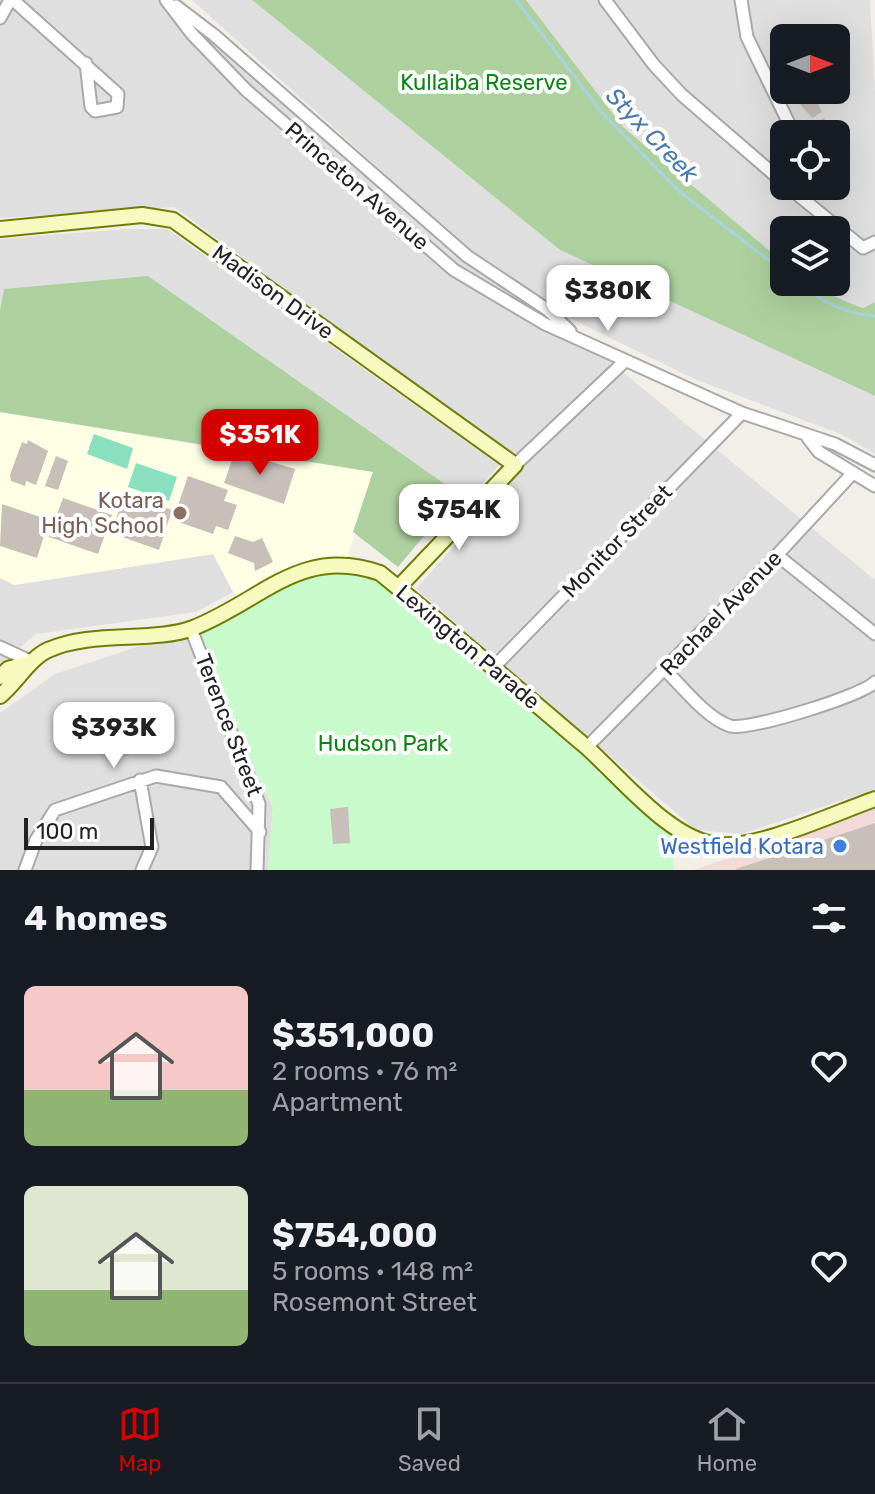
<!DOCTYPE html>
<meta charset="utf-8">
<style>
:root{--surface:#171b24;--page:#242831;--text:#f1f3f6;--muted:#9ea1a6;--line:#363941;--accent:#d40000}
body{margin:0;font-family:Rubik,sans-serif;background:var(--page);color:var(--text);height:100vh;display:flex;flex-direction:column;font-size:30px;white-space:nowrap}
*{box-sizing:border-box;margin:0}
p{font-size:26px;color:var(--muted)}
.icon{flex:none;width:44px;height:44px;fill:none;stroke:currentColor;stroke-width:2;stroke-linecap:round;stroke-linejoin:round}
.map{position:relative;height:870px;overflow:hidden}
.sheet{display:flex;flex-direction:column;background:var(--surface);flex:1}
.sheet>*{flex:none}
.needle{width:52px;rotate:90deg}
.tools{position:absolute;left:770px;top:24px;display:grid;gap:16px}
.tools a{display:grid;place-items:center;width:80px;height:80px;border-radius:12px;background:var(--surface);box-shadow:0 8px 32px #0002;font-size:40px}
.scale{position:absolute;left:24px;bottom:20px;width:130px;box-sizing:border-box;padding-left:8px;border:4px solid #222;border-top:0;font-size:22px;line-height:28px;white-space:nowrap;color:#222;-webkit-text-stroke:6px #fff;paint-order:stroke}
.price{position:absolute;translate:-50% -68px;padding:0 18px;border-radius:16px;background:#fff;color:#222;font-size:26px;line-height:52px;filter:drop-shadow(0 2px 4px #0008)}
.price::after{content:'';position:absolute;left:50%;top:48px;width:24px;height:18px;margin-left:-12px;background:inherit;clip-path:polygon(0 0,100% 0,50% 100%)}
.price.current{background:var(--accent);color:#fff}
ul{padding:0;list-style:none}
li{display:flex;align-items:center;gap:24px;height:200px;padding:0 24px}
li span{display:grid;place-items:center;flex:none;width:224px;height:160px;border-radius:12px;color:#555}
li>.icon{margin-inline-start:auto}
span .icon{width:96px;height:96px;fill:#fffc;stroke-width:1}
li b{font-size:34px}
h2{display:flex;justify-content:space-between;align-items:center;height:96px;padding:0 24px;font-size:34px}
.tab-bar{display:flex;justify-content:space-around;align-items:center;height:112px;border-top:2px solid var(--line);background:var(--surface);font-size:22px;color:var(--muted)}
.tab-bar a{display:grid;justify-items:center;gap:4px}
.tab-bar .current{color:var(--accent)}
.map>svg:first-child{display:block}
</style>
<div class="map">
<svg width="875" height="870" viewBox="0 0 875 870">
<rect width="100%" height="100%" fill="#f2efe9"/>
<!-- residential -->
<path fill="#e0dfdf" fill-rule="evenodd" d="M 0,0 L 173,0 L 395,183 L 192,0 L 252,0 L 560,250 L 875,396 L 875,454 L 843,435 L 694,379 L 578,322 L 504,274 L 875,580 L 875,789 L 742,834 L 696,830 L 416,589 L 525,466 L 174,207 L 0,218 Z
M 526,0 L 870,0 L 875,92 L 875,302 L 863,308 L 821,293 L 807,282 L 836,282 L 836,230 L 784,230 L 784,263 L 623,127 ZM 784,38 L 836,38 L 836,90 L 784,90 ZM 784,134 L 836,134 L 836,186 L 784,186 Z
M 126,229 L 167,229 L 499,465 L 468,501 L 459,494 L 4,289 L 0,310 L 0,239 Z
M 213,554 L 233,592 L 196,612 L 36,634 L 0,665 L 0,578 L 15,585 Z
M 191,629 L 273,808 L 268,870 L 0,870 L 0,713 L 55,674 Z"/>
<!-- commercial -->
<path fill="#f2dad9" d="M 875,808 L 875,870 L 693,870 L 790,838 Z"/>
<!-- education -->
<path fill="#ffffe5" d="M 0,412 L 235,451 L 374,472 L 345,564 L 240,604 L 213,554 L 14,585 L 0,578 Z"/>
<!-- forest -->
<path fill="#add19e" d="M 252,0 L 526,0 L 623,127 L 784,263 L 784,282 C 812,282 836,299 863,308 L 875,302 L 875,396 L 560,250 Z
M 148,276 L 459,494 L 398,567 L 353,532 L 373,472 L 0,412 L 0,310 L 4,289 Z"/>
<!-- park -->
<path fill="#c8facc" d="M 328,563 L 380,573 L 671,824 L 674,870 L 268,870 L 273,808 L 191,629 Z"/>
<!-- pitch -->
<path fill="#88e0be" d="M 94,434 L 133,448 L 127,469 L 87,454 Z
M 136,463 L 177,477 L 169,501 L 128,487 Z"/>
<g fill="none" stroke-linecap="round" stroke-linejoin="round">
<!-- stream -->
<path stroke="#aad3df" stroke-width="3" d="M 516,0 L 603,114 L 680,192 L 784,272
M 797,282 C 821,301 843,314 875,316"/>
</g>
<!-- building -->
<path fill="#c7bfb8" d="M 814,96 L 822,112 L 812,118 L 799,103 Z
M 824,118 L 832,134 L 818,134 L 813,124 Z
M 28,440 L 48,451 L 36,485 L 26,481 L 25,486 L 11,481 L 10,475 L 22,442 L 27,444 Z
M 235,451 L 295,469 L 284,504 L 224,483 Z
M 56,456 L 68,461 L 58,490 L 45,486 Z
M 188,476 L 228,490 L 224,501 L 237,505 L 228,530 L 216,526 L 213,534 L 173,520 Z
M 125,493 L 172,510 L 159,550 L 111,533 Z
M 63,498 L 112,515 L 98,554 L 49,537 Z
M 2,504 L 49,520 L 37,558 L 0,546 Z
M 235,536 L 253,542 L 262,538 L 273,562 L 255,571 L 254,563 L 228,553 Z
M 348,807 L 350,843 L 333,844 L 330,809 Z
M 875,823 L 875,870 L 736,870 L 736,869 Z"/>
<g fill="none" stroke-linecap="round" stroke-linejoin="round">
<!-- street casing -->
<g stroke="#a9a9a9" stroke-width="15">
<path id="street" d="M 13,0 L 118,94 L 117,107 L 95,111 L 91,107 L 86,63
M 166,0 L 192,34 L 246,90 L 454,270 L 545,324 L 742,413 L 835,444 L 875,465
M 605,0 L 654,65 L 682,95 L 784,183
M 741,0 L 747,37 L 794,134
M 176,6 L 214,35 L 467,256 L 548,310 L 570,331
M 0,18 L 10,0
M 772,173 L 784,160
M 787,186 L 863,248 L 875,242
M 808,438 L 819,452 L 875,486
M 515,465 L 625,361
M 777,555 L 875,634
M 191,629 L 259,804 L 257,870
M 0,647 L 32,662
M 492,669 L 742,413
M 665,670 C 683,687 706,718 730,726 C 748,731 862,696 875,682
M 587,747 L 777,555 L 851,475
M 140,780 L 152,847 L 142,870
M 25,870 L 36,840 L 55,810 L 156,776 L 221,787 L 260,832"/>
</g>
<!-- secondary casing -->
<g stroke="#707d05" stroke-width="18">
<path id="secondary" d="M 0,229 L 142,215 L 173,220 L 515,465 L 398,588
M 0,677 L 8,669 L 32,662
M 0,696 C 16,683 30,658 48,650 C 92,630 153,643 193,628 C 262,601 301,545 380,573 C 449,629 517,688 584,745 C 620,776 670,841 719,845 C 758,849 835,813 875,799"/>
</g>
<!-- street -->
<use href="#street" stroke="#fff" stroke-width="11"/>
<!-- secondary -->
<use href="#secondary" stroke="#f7fabf" stroke-width="14"/>
</g>
<!-- markers -->
<circle fill="#8d6e63" stroke="#fff" stroke-width="3" cx="180" cy="513" r="8"/>
<circle fill="#3f7fe0" stroke="#fff" stroke-width="3" cx="840" cy="846" r="8"/>
<g text-anchor="middle" dominant-baseline="central" stroke-width="8" stroke-linejoin="round" paint-order="stroke">
<!-- park labels -->
<g font-size="22" fill="#0c8416" stroke="#fff">
<text x="484" y="82">Kullaiba Reserve</text>
<text x="383" y="743">Hudson Park</text>
</g>
<!-- street labels -->
<g font-size="22" fill="#222" stroke="#fff">
<text transform="translate(357 186) rotate(41)">Princeton Avenue</text>
<text transform="translate(273 292) rotate(36)">Madison Drive</text>
<text transform="translate(617 541) rotate(-46)">Monitor Street</text>
<text transform="translate(721 613) rotate(-46)">Rachael Avenue</text>
<text transform="translate(468 647) rotate(40)">Lexington Parade</text>
<text transform="translate(229 725) rotate(69)">Terence Street</text>
</g>
<!-- education labels -->
<g font-size="22" fill="#785e54" stroke="#fff" text-anchor="end">
<text x="164" y="500">Kotara<tspan x="164" dy="25">High School</tspan></text>
</g>
<!-- shop labels -->
<g font-size="22" fill="#366cbe" stroke="#fff" text-anchor="end">
<text x="824" y="846">Westfield Kotara</text>
</g>
<!-- water labels -->
<g font-size="24" font-style="italic" fill="#4a7aab" stroke="#fff">
<text transform="translate(652 135) rotate(46)">Styx Creek</text>
</g>
</g>
</svg>
<div class="tools">
<a><svg class="needle" viewBox="-14 -14 28 28"><path d="M0-13l5 13h-10z" fill="#e53935"/><path d="M0 13l5-13h-10z" fill="#9ea1a6"/></svg></a>
<a><svg class="icon" aria-label="locate" viewBox="0 0 24 24"><circle cx="12" cy="12" r="6"/><path d="M12 2v4M12 18v4M2 12h4M18 12h4"/></svg></a>
<a><svg class="icon" aria-label="layers" viewBox="0 0 24 24"><path d="M12 4l9 5-9 5-9-5zM3 14l9 5 9-5"/></svg></a>
</div>
<div class="scale">100 m</div>
<b class="price" style="left:608px;top:333px">$380K</b>
<b class="price current" style="left:260px;top:477px">$351K</b>
<b class="price" style="left:459px;top:552px">$754K</b>
<b class="price" style="left:114px;top:770px">$393K</b>
</div>
<section class="sheet">
<h2>4 homes<svg class="icon" aria-label="filters" viewBox="0 0 24 24"><path d="M4 7h16M4 17h16"/><circle cx="9" cy="7" r="2"/><circle cx="15" cy="17" r="2"/></svg></h2>
<ul>
<li><span style="background:linear-gradient(#f6c9c9 65%,#8fb573 0)"><svg class="icon" aria-label="home" viewBox="0 0 24 24"><path d="M3 11l9-7 9 7M6 9v11h12V9"/></svg></span><div><b>$351,000</b><p>2 rooms · 76 m²</p><p>Apartment</p></div><svg class="icon" aria-label="heart" viewBox="0 0 24 24"><path d="M12 20l-8-8c-3-5 5-10 8-4 3-6 11-1 8 4z"/></svg></li>
<li><span style="background:linear-gradient(#dfe7d0 65%,#8fb573 0)"><svg class="icon" aria-label="home" viewBox="0 0 24 24"><path d="M3 11l9-7 9 7M6 9v11h12V9"/></svg></span><div><b>$754,000</b><p>5 rooms · 148 m²</p><p>Rosemont Street</p></div><svg class="icon" aria-label="heart" viewBox="0 0 24 24"><path d="M12 20l-8-8c-3-5 5-10 8-4 3-6 11-1 8 4z"/></svg></li>
</ul>
</section>
<nav class="tab-bar">
<a class="current"><svg class="icon" aria-label="map" viewBox="0 0 24 24"><path d="M3 6l6-2 6 2 6-2v14l-6 2-6-2-6 2zM9 4v14M15 6v14"/></svg>Map</a>
<a><svg class="icon" aria-label="saved" viewBox="0 0 24 24"><path d="M7 4h10v16l-5-4-5 4z"/></svg>Saved</a>
<a><svg class="icon" aria-label="home" viewBox="0 0 24 24"><path d="M3 11l9-7 9 7M6 9v11h12V9"/></svg>Home</a>
</nav>
